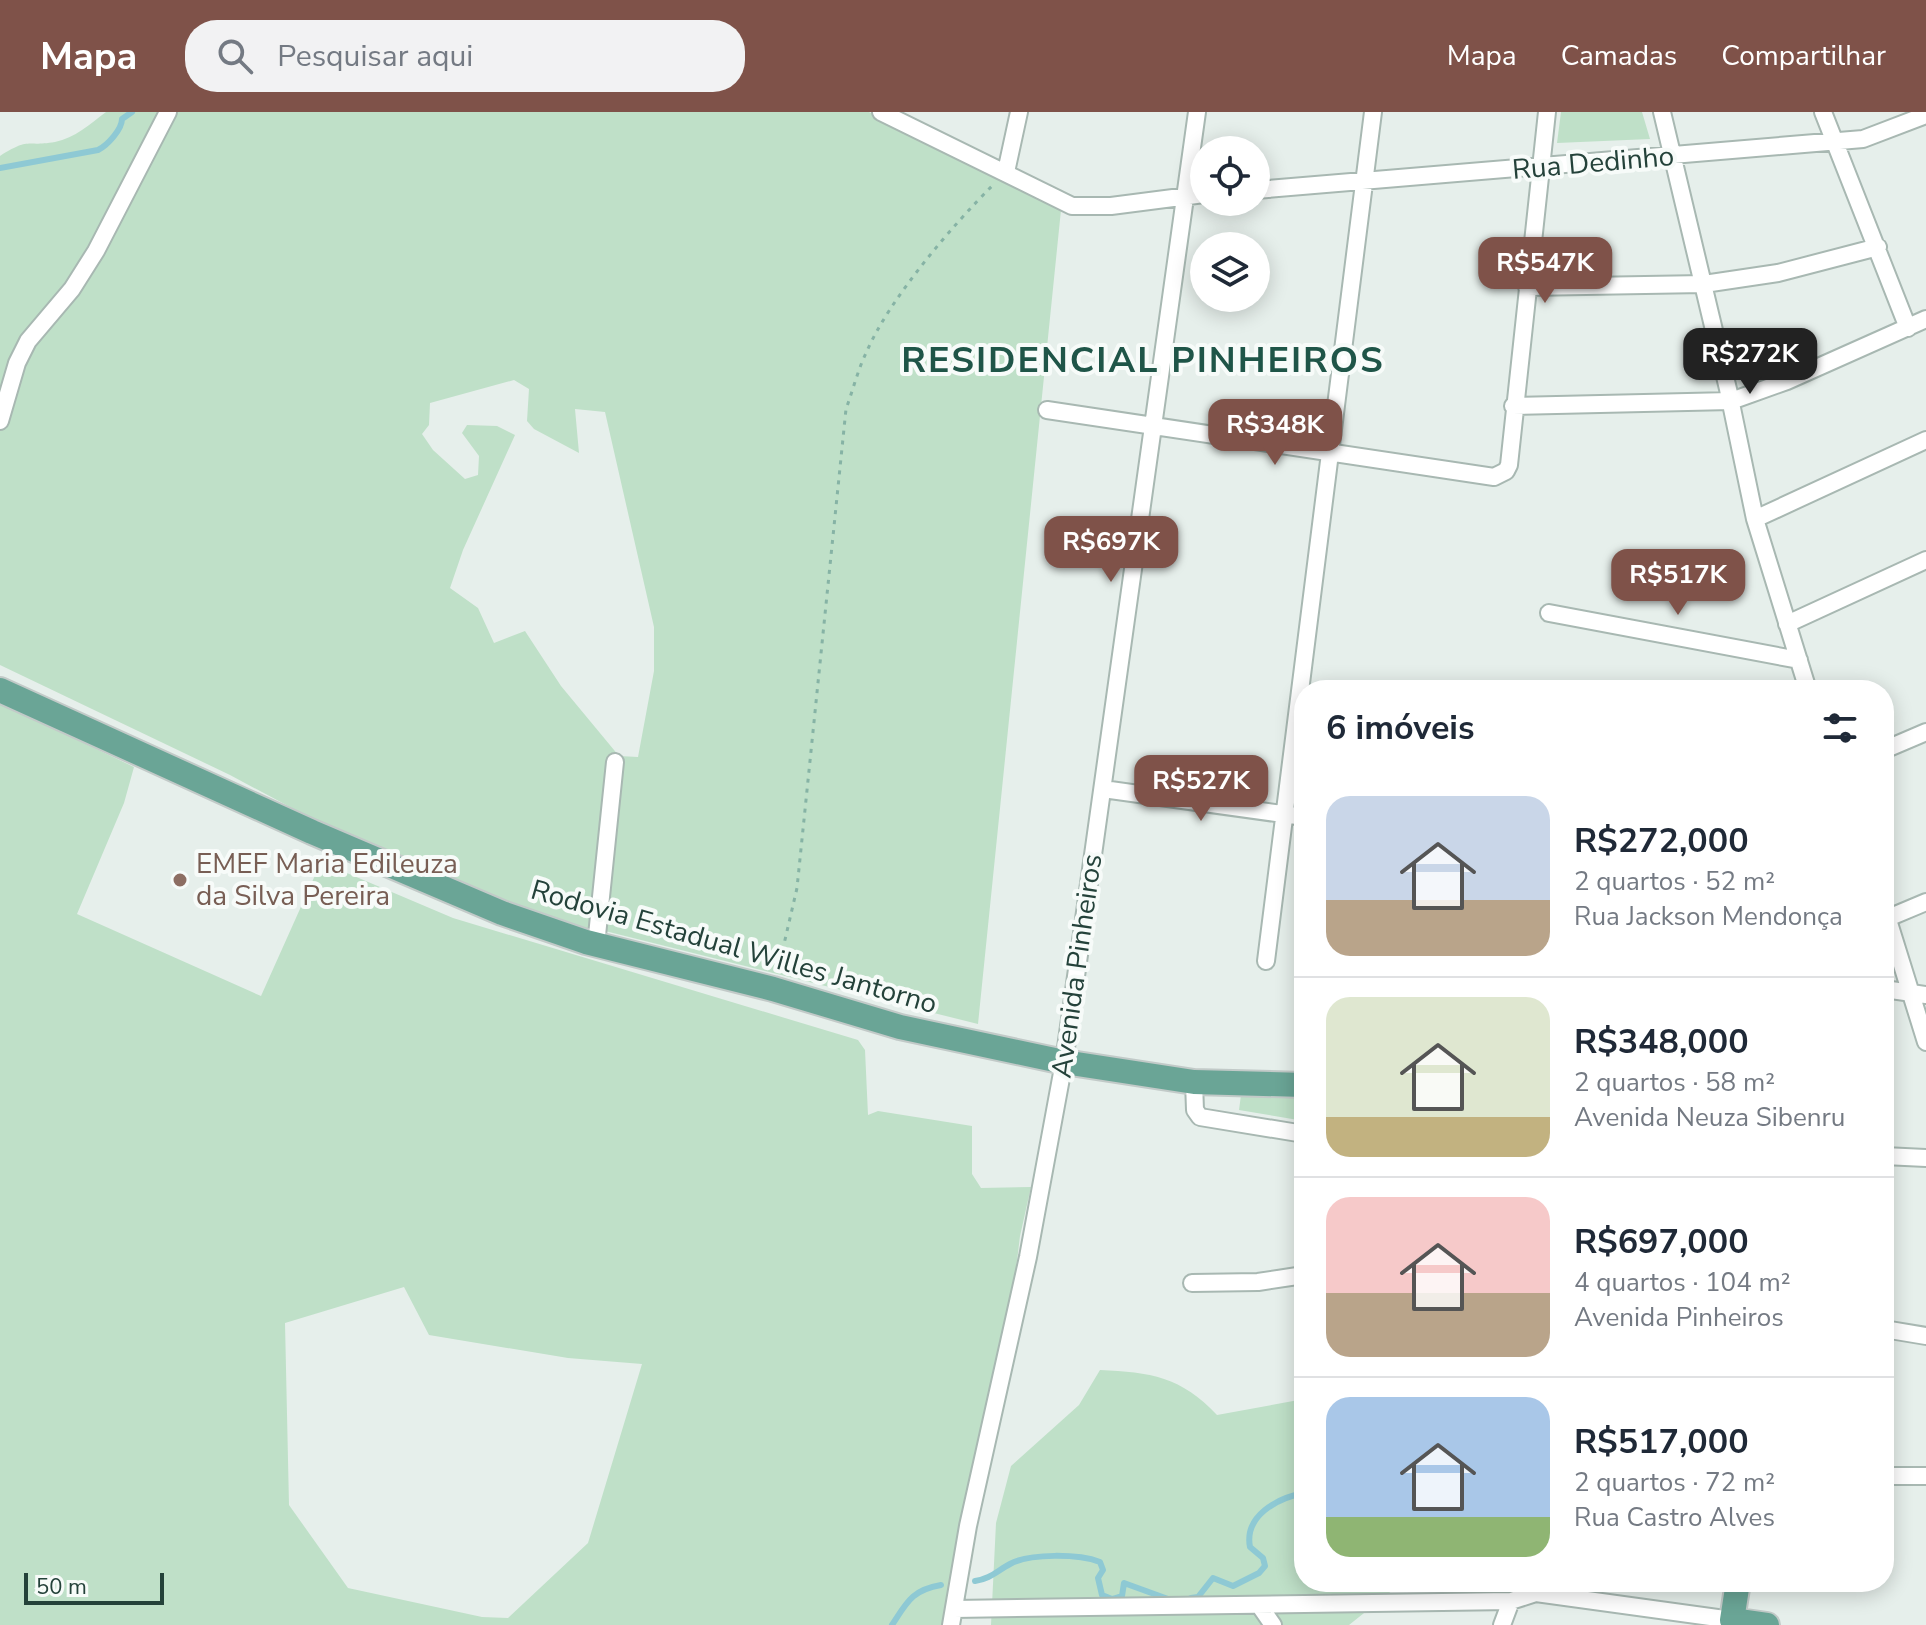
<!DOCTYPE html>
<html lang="pt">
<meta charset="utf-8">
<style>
:root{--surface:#fff;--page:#f2f2f3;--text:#1f2937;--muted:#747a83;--line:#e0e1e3;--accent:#7f5249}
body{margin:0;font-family:"Nunito Sans",sans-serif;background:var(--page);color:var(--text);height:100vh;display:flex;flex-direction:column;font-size:30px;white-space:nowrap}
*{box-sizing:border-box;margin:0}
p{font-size:26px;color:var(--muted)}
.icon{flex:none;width:44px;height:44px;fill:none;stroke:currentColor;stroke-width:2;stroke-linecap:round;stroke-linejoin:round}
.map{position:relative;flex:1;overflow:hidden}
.drawer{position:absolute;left:1294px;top:568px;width:600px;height:912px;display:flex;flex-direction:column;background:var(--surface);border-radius:32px;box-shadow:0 4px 20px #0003}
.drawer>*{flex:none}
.tools{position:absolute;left:1190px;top:24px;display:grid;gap:16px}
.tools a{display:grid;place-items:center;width:80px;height:80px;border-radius:50%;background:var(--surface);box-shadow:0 4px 20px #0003;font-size:40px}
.scale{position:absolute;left:24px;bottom:20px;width:140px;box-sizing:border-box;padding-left:8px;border:4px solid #24423a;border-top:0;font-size:22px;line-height:28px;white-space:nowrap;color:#24423a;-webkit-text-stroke:6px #f7fbf9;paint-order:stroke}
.price{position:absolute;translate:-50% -68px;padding:0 18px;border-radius:16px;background:var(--accent);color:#fff;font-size:26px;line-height:52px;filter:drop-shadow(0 2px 4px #0008)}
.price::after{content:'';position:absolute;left:50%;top:48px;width:24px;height:18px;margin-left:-12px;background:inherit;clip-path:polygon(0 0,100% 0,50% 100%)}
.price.on{background:#222;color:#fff}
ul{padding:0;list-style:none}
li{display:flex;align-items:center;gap:24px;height:200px;padding:0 32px}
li+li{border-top:2px solid var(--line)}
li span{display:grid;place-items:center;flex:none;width:224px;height:160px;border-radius:24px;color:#555}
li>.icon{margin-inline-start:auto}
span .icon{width:96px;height:96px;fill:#fffc;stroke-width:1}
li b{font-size:34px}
h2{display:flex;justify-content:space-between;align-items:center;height:96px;padding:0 32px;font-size:34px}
header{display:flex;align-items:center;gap:48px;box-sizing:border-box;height:112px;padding:0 40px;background:var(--accent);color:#fff}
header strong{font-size:38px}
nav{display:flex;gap:44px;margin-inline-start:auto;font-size:28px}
.search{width:560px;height:72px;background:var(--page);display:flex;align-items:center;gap:20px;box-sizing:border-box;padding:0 28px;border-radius:32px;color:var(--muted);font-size:30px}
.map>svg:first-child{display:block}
</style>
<header>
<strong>Mapa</strong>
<div class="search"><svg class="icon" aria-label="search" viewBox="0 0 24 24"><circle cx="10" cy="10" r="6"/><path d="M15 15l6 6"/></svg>Pesquisar aqui</div>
<nav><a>Mapa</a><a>Camadas</a><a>Compartilhar</a></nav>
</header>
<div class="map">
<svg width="1926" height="1513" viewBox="0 0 1926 1513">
<rect width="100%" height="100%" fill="#e6efeb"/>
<!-- green -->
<path fill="#bfe0c8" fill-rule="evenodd" d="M 106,0 L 869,0 L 1061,98 L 978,912 L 605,819 L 594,823 L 402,755 L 230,663 L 0,553 L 0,44 C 30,25 26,35 55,30 C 75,26 90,12 106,0 ZM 514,268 L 529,277 L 527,309 L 534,317 L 579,341 L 575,297 L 605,300 L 654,515 L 654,559 L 638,645 L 619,644 L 561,574 L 525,519 L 494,531 L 478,496 L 450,476 L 463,438 L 515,323 L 497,314 L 467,313 L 462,321 L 479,344 L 478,363 L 465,367 L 433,338 L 422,322 L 429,313 L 430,291 Z
M 1561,0 L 1642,0 L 1650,27 L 1557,31 Z
M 0,591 L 134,655 L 124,691 L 77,802 L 261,884 L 321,750 L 453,806 L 858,928 L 865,938 L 868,1003 L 878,999 L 972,1014 L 972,1062 L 981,1076 L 1031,1075 L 1020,1124 L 1007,1232 L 958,1424 L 964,1472 L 950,1513 L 0,1513 ZM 404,1175 L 429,1223 L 568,1246 L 642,1252 L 588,1431 L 508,1506 L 482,1505 L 348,1476 L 289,1393 L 285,1211 Z
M 1241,983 L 1304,986 L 1304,1009 L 1239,998 Z
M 1100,1258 C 1150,1260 1182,1265 1217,1303 L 1304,1287 L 1304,1470 L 1403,1470 L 1349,1513 L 991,1513 L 996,1411 L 1011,1354 L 1079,1293 Z"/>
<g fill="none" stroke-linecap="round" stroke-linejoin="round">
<!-- stream -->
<path stroke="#8ec9d4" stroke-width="6" d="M 0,56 L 98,38 C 108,33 122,17 122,7 L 132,0
M 975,1469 C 990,1467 997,1459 1010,1452 C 1030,1441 1079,1442 1100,1450 L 1103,1458 L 1098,1466 L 1102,1483 L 1112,1487 L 1122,1484 L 1124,1471 L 1168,1487
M 1191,1486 L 1198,1485 L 1213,1466 L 1233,1474 L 1259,1461 L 1265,1454 L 1263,1446 L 1250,1435 C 1244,1404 1277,1386 1304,1381
M 892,1513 C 907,1490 912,1478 941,1473"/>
<!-- minor casing -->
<g stroke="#a8b8b2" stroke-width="20">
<path id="minor" d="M 881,0 L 1072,94 L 1111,94 L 1204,82
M 1662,0 L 1728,277 L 1755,407 L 1808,578
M 1823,0 L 1908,216
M 1006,60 L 1019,0
M 1256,78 L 1863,27 L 1926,3
M 1527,175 L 1704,172 L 1778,161 L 1878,135
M 1513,294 L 1731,289 L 1787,269 L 1926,207
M 1047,298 L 1494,365 L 1506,359 L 1509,353 L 1547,0
M 0,309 L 17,251 L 28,229 L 72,177 L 96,139 L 168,0
M 1755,407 L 1926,328
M 1549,501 L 1799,548
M 1787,512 L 1926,448
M 1884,638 L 1926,620
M 1103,677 L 1304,705
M 1884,795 L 1926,930
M 1888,806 L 1926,790
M 596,833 L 615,650
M 1266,849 L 1373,0
M 1884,877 L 1926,883
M 1194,970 L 1195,998 L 1200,1005 L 1304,1022
M 1884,1044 L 1926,1046
M 1192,1171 L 1258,1170 L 1304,1163
M 1884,1217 L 1926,1224
M 1884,1364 L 1926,1364
M 1259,1493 L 1273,1513
M 954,1497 L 1511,1489 L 1536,1481 L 1732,1508 L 1732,1513
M 951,1513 L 968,1414 L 1028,1145 L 1064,950 L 1197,0
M 1502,1513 L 1511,1489"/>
</g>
<!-- primary casing -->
<g stroke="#c2cac8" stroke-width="28">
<path id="primary" d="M 0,578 L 312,720 L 502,801 L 586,830 L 773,877 L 900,915 L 1064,950 L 1194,970 L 1304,973
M 1738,1470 L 1732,1508 L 1767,1513"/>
</g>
<!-- path -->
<path stroke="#86b3a5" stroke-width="3" stroke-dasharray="4 6" stroke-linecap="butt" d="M 778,858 L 797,776 L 846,297 C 853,278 858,257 867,239 C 890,186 952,114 993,73"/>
<!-- minor -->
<use href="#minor" stroke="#fff" stroke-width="16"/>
<!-- primary -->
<use href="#primary" stroke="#6aa596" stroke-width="24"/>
</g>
<!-- markers -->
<circle fill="#8d6e63" stroke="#f7fbf9" stroke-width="3" cx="180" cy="768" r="8"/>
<g text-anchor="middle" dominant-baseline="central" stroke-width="8" stroke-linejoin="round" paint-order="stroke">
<!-- street labels -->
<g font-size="28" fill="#24423a" stroke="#f7fbf9">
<text transform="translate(1593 51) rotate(-5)">Rua Dedinho</text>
<text transform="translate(734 835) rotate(16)">Rodovia Estadual Willes Jantorno</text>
<text transform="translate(1077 854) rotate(-82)">Avenida Pinheiros</text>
</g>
<!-- education labels -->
<g font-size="28" fill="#785e54" stroke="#f7fbf9" text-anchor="start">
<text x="196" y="752">EMEF Maria Edileuza<tspan x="196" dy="32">da Silva Pereira</tspan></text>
</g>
<!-- district labels -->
<g font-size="36" font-weight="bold" letter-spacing="2" fill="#1f5548" stroke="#f7fbf9">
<text x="1143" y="248">RESIDENCIAL PINHEIROS</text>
</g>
</g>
</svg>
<div class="tools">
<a><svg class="icon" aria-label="locate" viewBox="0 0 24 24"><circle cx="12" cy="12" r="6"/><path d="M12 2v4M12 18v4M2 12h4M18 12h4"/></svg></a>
<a><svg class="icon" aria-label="layers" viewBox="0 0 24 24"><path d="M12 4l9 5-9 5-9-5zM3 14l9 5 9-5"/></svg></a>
</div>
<div class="scale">50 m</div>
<b class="price" style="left:1545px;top:193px">R$547K</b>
<b class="price on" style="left:1750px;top:284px">R$272K</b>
<b class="price" style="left:1275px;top:355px">R$348K</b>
<b class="price" style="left:1111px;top:472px">R$697K</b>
<b class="price" style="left:1678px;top:505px">R$517K</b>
<b class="price" style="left:1201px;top:711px">R$527K</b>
<section class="drawer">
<h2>6 imóveis<svg class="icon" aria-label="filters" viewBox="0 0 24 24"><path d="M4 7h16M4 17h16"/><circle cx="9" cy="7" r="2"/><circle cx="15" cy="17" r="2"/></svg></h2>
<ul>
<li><span style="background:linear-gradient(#c9d6e8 65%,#b9a48a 0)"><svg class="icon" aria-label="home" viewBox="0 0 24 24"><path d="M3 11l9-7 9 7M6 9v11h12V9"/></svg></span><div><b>R$272,000</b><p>2 quartos · 52 m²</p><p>Rua Jackson Mendonça</p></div></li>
<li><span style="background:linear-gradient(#dfe7d0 75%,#c2b280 0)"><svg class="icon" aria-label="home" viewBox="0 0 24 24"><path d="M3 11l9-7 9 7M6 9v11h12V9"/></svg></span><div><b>R$348,000</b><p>2 quartos · 58 m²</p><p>Avenida Neuza Sibenru</p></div></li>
<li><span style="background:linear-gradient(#f6c9c9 60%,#b9a48a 0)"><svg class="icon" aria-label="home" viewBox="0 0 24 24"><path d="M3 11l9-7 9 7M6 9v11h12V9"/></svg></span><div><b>R$697,000</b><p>4 quartos · 104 m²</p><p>Avenida Pinheiros</p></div></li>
<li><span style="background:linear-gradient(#a9c7e8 75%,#8fb573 0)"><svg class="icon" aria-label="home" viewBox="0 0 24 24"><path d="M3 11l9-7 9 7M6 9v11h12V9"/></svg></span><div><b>R$517,000</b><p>2 quartos · 72 m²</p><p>Rua Castro Alves</p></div></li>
</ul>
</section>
</div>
